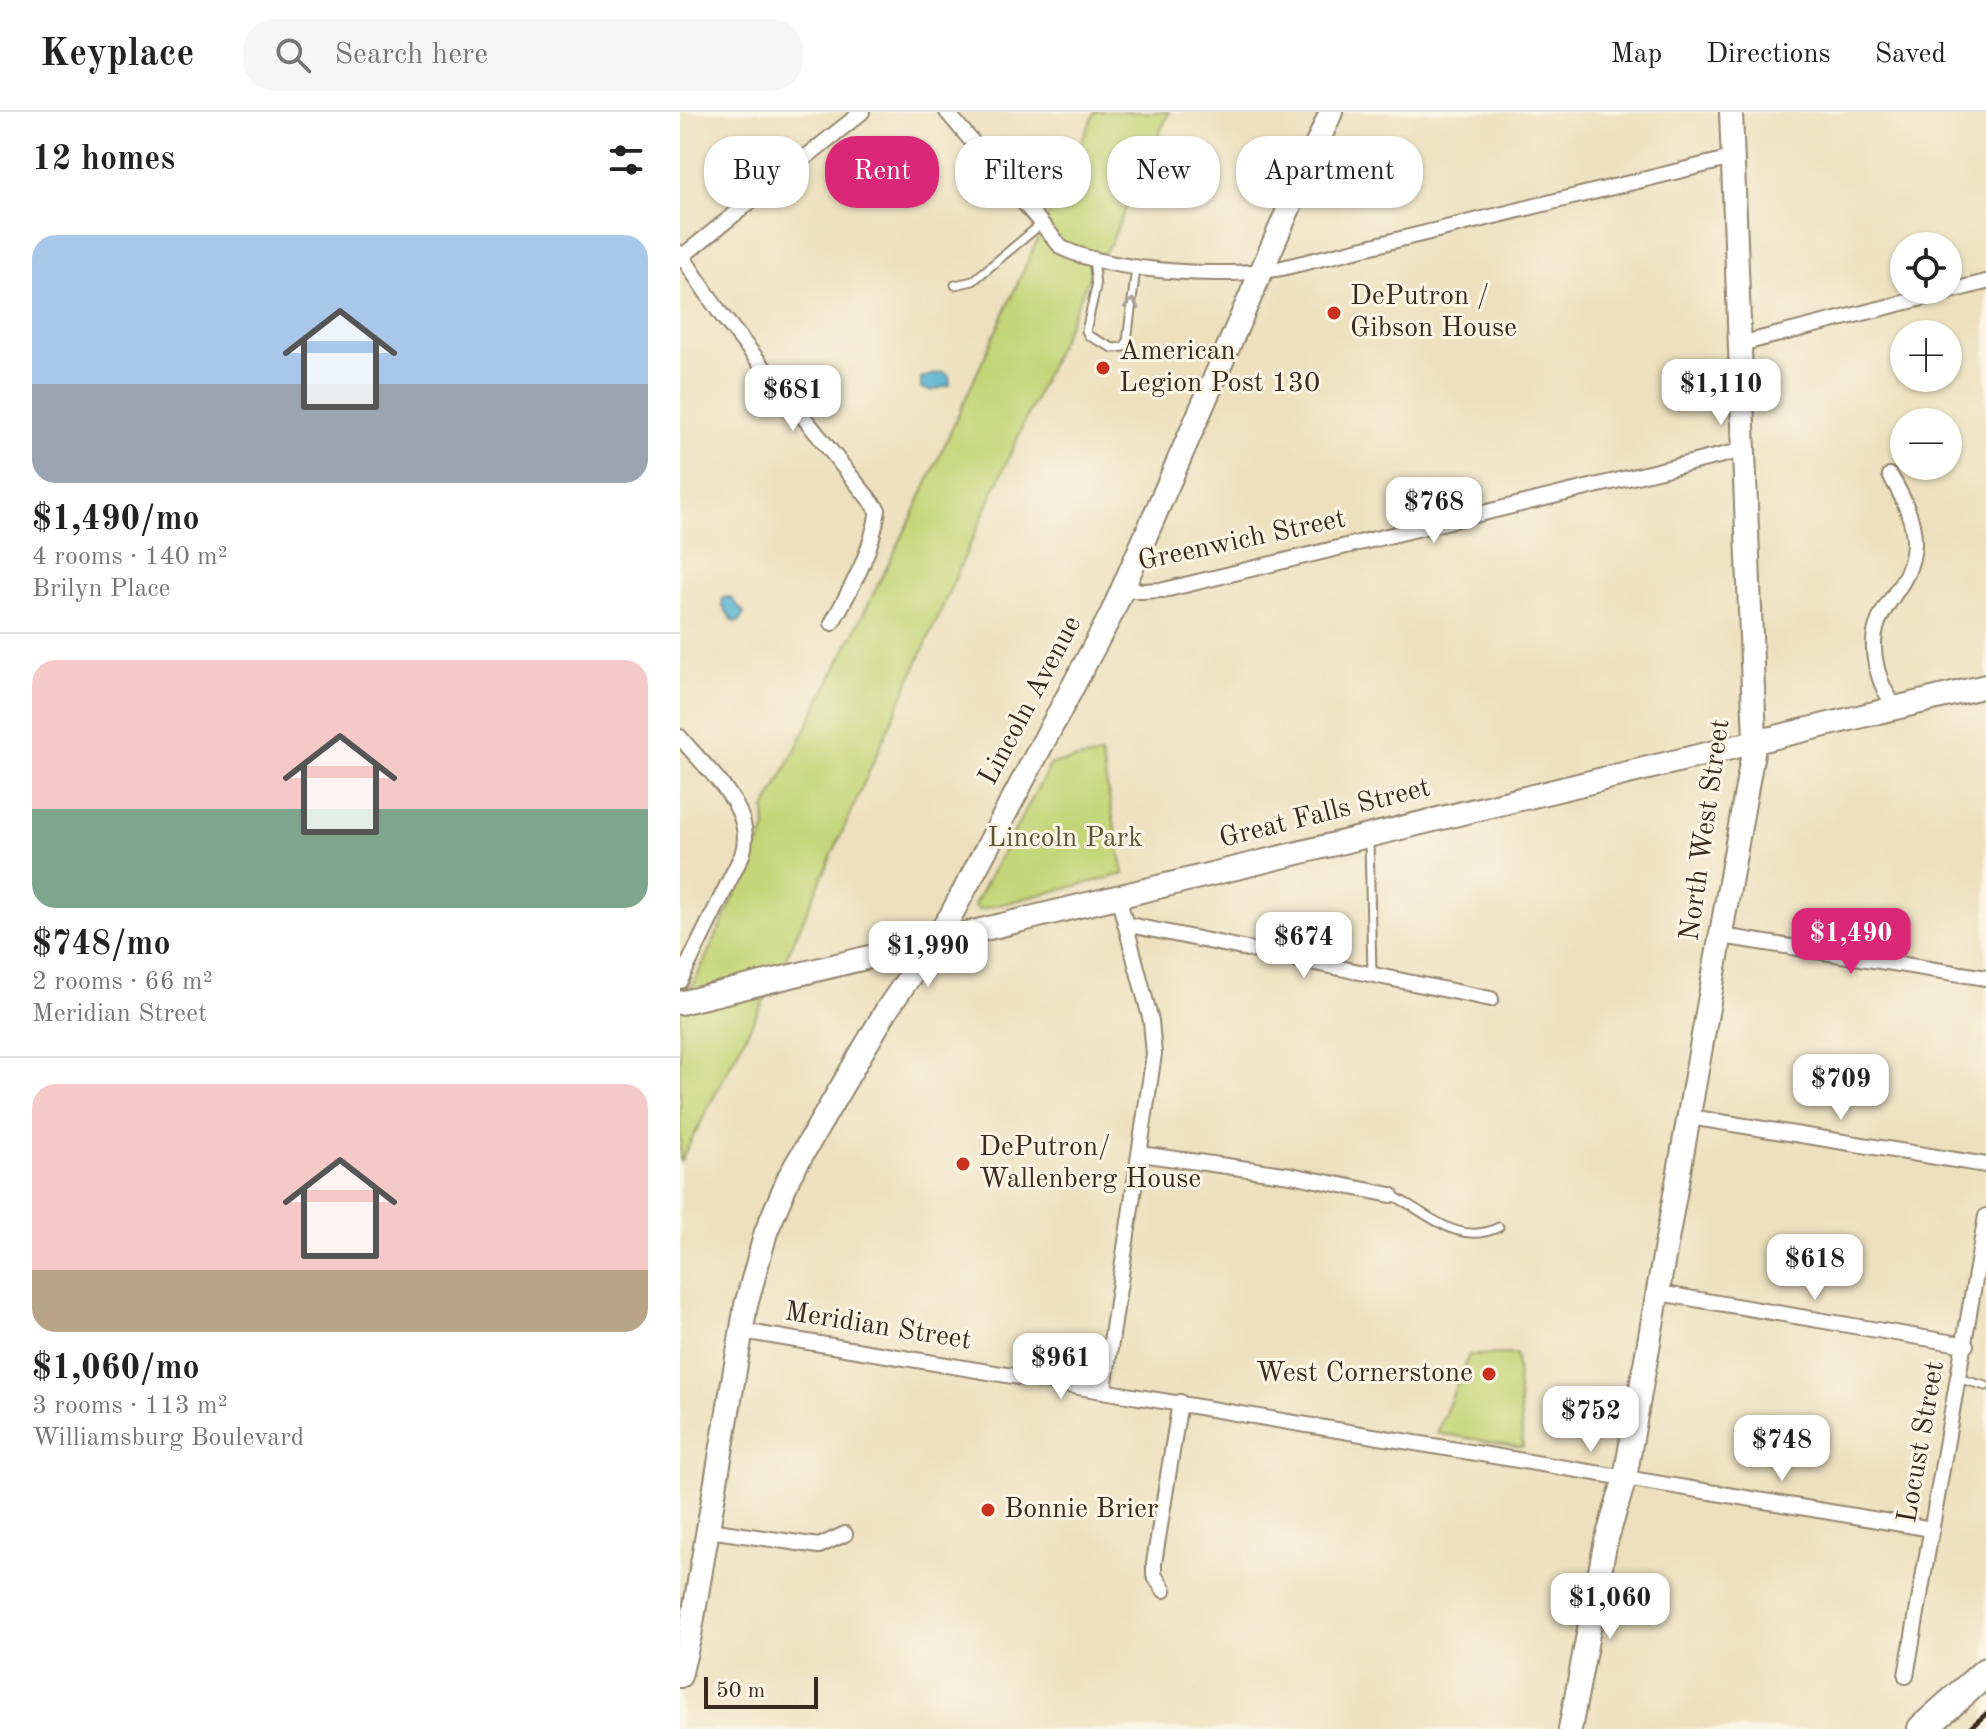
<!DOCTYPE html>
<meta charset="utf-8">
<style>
:root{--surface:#fff;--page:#f6f6f6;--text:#222;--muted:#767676;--line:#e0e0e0;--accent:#db2777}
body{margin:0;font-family:"Old Standard TT",serif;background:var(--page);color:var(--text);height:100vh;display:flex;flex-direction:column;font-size:30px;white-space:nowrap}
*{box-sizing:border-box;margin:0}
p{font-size:26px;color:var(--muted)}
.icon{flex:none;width:44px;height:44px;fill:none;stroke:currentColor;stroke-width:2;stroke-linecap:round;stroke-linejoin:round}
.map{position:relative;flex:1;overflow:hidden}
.drawer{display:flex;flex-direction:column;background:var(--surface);width:680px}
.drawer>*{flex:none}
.banner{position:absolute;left:24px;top:24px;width:760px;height:72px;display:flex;gap:16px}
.controls{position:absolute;left:1210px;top:120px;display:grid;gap:16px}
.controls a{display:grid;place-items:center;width:72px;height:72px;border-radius:50%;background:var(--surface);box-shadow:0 2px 6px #0004;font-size:40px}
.scale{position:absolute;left:24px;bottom:20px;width:114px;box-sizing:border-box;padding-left:8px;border:4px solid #3b2a1e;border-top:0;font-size:22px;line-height:28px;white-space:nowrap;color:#3b2a1e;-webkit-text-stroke:6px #fcf5e5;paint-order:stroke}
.price{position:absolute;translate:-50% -68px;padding:0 18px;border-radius:16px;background:#fff;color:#222;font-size:26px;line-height:52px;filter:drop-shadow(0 2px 4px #0008)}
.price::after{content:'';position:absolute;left:50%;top:48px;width:24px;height:18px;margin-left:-12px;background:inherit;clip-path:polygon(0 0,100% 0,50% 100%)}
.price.active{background:var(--accent);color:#fff}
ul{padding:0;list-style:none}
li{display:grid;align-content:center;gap:16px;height:424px;padding:0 32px}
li+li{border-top:2px solid var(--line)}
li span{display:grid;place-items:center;height:248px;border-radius:24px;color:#555}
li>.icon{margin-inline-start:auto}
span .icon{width:144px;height:144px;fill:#fffc;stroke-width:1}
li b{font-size:34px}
h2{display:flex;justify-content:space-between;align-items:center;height:96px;padding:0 32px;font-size:34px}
.chip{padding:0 28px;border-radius:32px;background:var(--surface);box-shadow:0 2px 6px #0004;font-size:28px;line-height:72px}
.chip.active{background:var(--accent);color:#fff}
header{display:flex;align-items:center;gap:48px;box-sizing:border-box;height:112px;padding:0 40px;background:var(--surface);border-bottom:2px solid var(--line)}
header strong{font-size:38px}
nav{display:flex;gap:44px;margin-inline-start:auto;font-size:28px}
.search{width:560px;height:72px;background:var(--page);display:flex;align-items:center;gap:20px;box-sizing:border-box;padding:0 28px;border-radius:32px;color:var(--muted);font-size:30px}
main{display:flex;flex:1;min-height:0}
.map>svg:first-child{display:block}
</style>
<header>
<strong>Keyplace</strong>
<div class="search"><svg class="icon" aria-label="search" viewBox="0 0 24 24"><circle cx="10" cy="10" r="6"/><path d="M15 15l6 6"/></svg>Search here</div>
<nav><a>Map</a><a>Directions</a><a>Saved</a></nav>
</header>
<main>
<section class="drawer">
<h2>12 homes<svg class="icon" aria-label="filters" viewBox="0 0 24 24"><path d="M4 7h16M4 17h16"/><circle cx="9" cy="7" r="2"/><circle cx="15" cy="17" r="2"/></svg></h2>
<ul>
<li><span style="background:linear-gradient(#a9c7e8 60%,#9aa5b1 0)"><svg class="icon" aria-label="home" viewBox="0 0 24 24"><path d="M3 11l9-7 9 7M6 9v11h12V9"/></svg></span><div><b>$1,490/mo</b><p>4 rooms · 140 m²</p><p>Brilyn Place</p></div></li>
<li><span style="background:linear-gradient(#f6c9c9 60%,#7fa58c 0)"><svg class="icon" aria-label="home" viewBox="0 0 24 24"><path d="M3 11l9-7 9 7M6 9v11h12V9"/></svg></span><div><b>$748/mo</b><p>2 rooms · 66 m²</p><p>Meridian Street</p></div></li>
<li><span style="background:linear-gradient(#f6c9c9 75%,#b9a48a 0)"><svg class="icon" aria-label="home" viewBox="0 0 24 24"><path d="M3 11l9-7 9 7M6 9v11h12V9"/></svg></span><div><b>$1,060/mo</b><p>3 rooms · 113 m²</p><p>Williamsburg Boulevard</p></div></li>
</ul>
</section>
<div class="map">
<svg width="1306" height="1617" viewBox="0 0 1306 1617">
<rect width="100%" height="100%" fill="#fcf5e5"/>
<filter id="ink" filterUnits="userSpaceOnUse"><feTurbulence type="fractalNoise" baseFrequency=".0125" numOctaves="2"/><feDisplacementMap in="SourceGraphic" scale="16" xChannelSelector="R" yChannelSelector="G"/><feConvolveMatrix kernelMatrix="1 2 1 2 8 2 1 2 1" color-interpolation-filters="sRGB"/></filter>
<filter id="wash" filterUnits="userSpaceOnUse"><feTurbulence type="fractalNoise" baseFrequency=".006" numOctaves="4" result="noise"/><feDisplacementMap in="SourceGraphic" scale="32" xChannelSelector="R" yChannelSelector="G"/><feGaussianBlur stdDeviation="1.8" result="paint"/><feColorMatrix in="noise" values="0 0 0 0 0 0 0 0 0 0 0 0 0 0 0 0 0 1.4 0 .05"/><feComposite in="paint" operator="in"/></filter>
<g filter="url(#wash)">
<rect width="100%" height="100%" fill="#ece0be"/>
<!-- green -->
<path fill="#c3d577" stroke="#7f804a" stroke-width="2" d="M 415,0 L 489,0 L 431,130 L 410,163 L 107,844 L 0,1050 L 0,901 L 86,717 L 85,698 L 232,405 Z
M 421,643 L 444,762 L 298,798 L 294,793 L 371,652 Z
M 836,1242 L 843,1335 L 757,1321 L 789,1243 Z"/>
<!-- water -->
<path fill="#53b3d2" stroke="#476e78" stroke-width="2" d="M 263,260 L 269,264 L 270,273 L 251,279 L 241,276 L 241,266 Z
M 50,485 L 64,501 L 59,510 L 54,510 L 42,494 L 43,486 Z"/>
</g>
<g filter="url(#ink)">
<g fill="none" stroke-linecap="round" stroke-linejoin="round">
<!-- lane casing -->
<g stroke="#94856e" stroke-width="11">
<path id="lane" d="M 413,146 L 416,175 L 406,219 L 409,224 L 433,236 L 444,235 L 447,230 L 456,156
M 275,173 L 293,169 L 360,113
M 689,729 L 692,862
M 711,1083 C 747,1099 777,1136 819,1115
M 1280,1267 L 1306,1274"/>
</g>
<!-- street casing -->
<g stroke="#94856e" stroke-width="18">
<path id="street" d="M 267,0 L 382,136 C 432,160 548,167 602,156 L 1052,46
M 0,141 L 40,201 L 198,398 C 192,440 172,475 152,511
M 0,146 L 182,0
M 1060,232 L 1306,170
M 1210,363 C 1222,383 1235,408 1234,432 C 1231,487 1181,493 1197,557 C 1201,572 1206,584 1216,595
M 443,476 L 461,479 L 484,478 L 1064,338
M 0,625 C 26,658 78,697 62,743 L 0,869
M 445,812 L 811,887
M 1042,824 L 1306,866
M 1010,1005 L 1306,1053
M 460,1042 L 611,1063 L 711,1083
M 979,1181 L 1286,1233
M 62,1219 L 1252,1417
M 424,1277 L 474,942 L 471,909 L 438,784
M 29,1418 L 139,1434 L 165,1422
M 484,1478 L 474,1463 L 474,1451 L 500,1290
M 1226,1564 L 1306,1104"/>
</g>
<!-- secondary casing -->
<g stroke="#94856e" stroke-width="26">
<path id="secondary" d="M 0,891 L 1306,574
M 0,1564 L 10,1523 L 66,1193 L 86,1120 L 110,1063 L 206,899 L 270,805 L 431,503 L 651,0
M 890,1617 L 925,1433 L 945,1366 L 1075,629 L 1051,0"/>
</g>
<!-- highway casing -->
<g stroke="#94856e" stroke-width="32">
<path id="highway" d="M 1242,1617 L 1306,1560"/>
</g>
<!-- lane -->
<use href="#lane" stroke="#fff" stroke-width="7"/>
<!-- street -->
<use href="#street" stroke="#fff" stroke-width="14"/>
<!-- secondary -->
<use href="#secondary" stroke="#fff" stroke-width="22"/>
<!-- highway -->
<use href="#highway" stroke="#fff" stroke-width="28"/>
<!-- rail -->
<path stroke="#3b2a1e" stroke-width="5" d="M 1289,1617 L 1306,1602"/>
</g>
<!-- one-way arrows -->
<defs><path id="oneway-chevron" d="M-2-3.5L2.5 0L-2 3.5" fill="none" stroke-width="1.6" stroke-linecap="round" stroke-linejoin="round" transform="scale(2)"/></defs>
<use stroke="#a79f9a" href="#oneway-chevron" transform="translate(452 192) rotate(-83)"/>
</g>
<!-- markers -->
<g fill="#c8321e" stroke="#fcf5e5" stroke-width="3">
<circle cx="654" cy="201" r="8"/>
<circle cx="423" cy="256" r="8"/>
<circle cx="283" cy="1052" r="8"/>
<circle cx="809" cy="1262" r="8"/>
<circle cx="308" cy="1398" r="8"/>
</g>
<g text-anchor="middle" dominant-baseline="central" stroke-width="6" stroke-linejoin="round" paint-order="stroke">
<!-- poi labels -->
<g font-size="28" fill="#3b2a1e" stroke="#fcf5e5" text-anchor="start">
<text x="670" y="185">DePutron /<tspan x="670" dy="32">Gibson House</tspan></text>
<text x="439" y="240">American<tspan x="439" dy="32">Legion Post 130</tspan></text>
<text x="299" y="1036">DePutron/<tspan x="299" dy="32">Wallenberg House</tspan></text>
<text x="793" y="1262" text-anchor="end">West Cornerstone</text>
<text x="324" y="1398">Bonnie Brier</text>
</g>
<!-- street labels -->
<g font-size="28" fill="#3b2a1e" stroke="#fcf5e5">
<text transform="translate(562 429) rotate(-12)">Greenwich Street</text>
<text transform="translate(351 589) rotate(-62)">Lincoln Avenue</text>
<text transform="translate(645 702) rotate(-14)">Great Falls Street</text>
<text transform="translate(1026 718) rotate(-82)">North West Street</text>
<text transform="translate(198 1215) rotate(9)">Meridian Street</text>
<text transform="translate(1242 1330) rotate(-80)">Locust Street</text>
</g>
<!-- park labels -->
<g font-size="28" fill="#5d5534" stroke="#fcf5e5">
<text x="385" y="727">Lincoln Park</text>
</g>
</g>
</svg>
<div class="controls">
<a><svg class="icon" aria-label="locate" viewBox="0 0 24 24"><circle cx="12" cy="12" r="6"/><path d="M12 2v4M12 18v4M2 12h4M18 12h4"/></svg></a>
<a>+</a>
<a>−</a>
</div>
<div class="scale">50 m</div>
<b class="price" style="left:1041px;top:315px">$1,110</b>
<b class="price" style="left:113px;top:321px">$681</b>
<b class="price" style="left:754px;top:433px">$768</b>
<b class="price active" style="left:1171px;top:864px">$1,490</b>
<b class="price" style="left:624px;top:868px">$674</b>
<b class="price" style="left:248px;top:877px">$1,990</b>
<b class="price" style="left:1161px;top:1010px">$709</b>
<b class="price" style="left:1135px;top:1190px">$618</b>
<b class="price" style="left:381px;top:1289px">$961</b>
<b class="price" style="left:911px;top:1342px">$752</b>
<b class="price" style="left:1102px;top:1371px">$748</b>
<b class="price" style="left:930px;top:1529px">$1,060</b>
<div class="banner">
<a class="chip">Buy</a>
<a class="chip active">Rent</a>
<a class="chip">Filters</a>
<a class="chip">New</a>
<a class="chip">Apartment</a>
</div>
</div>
</main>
